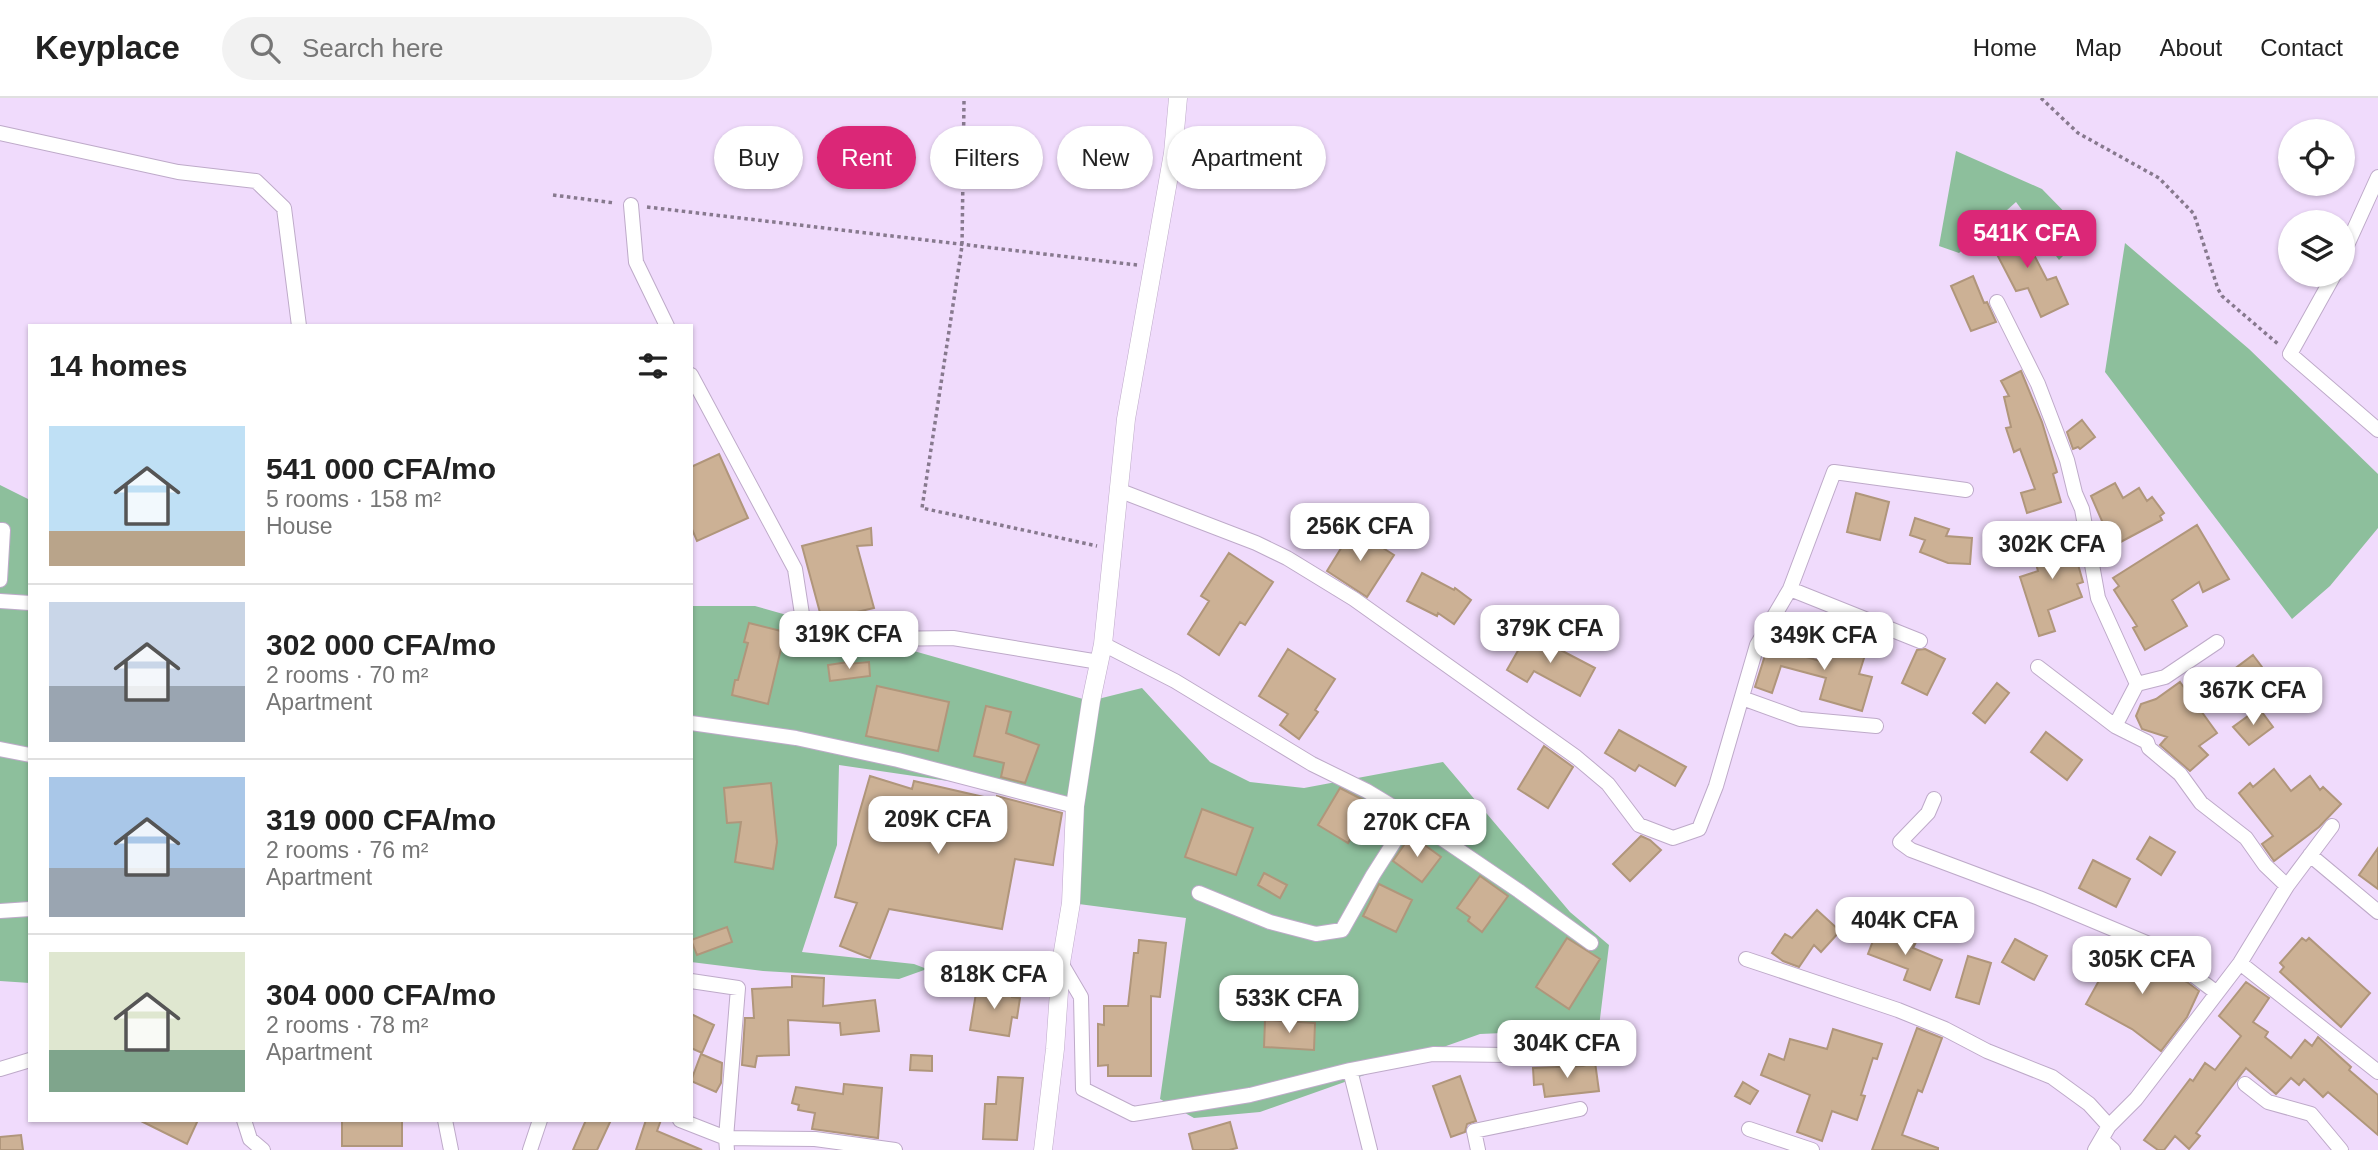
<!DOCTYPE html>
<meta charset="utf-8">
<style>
:root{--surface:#fff;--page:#f2f2f2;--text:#222;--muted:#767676;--line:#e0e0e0;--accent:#db2777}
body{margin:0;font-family:Helvetica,sans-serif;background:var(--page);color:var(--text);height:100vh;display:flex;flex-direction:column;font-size:26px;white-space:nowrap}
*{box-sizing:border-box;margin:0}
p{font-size:23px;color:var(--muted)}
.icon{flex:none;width:38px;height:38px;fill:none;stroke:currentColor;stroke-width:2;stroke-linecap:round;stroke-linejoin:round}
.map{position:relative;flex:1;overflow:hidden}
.panel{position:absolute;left:28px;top:226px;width:665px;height:798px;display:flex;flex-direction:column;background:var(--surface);border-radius:0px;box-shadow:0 2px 5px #0004}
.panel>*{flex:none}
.top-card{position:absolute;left:714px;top:28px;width:665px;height:63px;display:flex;gap:14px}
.buttons{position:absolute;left:2278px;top:21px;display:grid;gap:14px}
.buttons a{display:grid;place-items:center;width:77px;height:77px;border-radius:50%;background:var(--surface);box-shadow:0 2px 5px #0004;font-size:35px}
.price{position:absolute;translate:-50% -60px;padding:0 16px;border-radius:14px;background:#fff;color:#222;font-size:23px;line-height:46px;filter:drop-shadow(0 2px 4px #0008)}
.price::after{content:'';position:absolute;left:50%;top:42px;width:21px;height:16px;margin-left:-10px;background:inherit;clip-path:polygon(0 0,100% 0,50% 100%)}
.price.active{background:var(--accent);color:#fff}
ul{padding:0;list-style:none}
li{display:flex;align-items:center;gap:21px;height:175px;padding:0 21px}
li+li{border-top:2px solid var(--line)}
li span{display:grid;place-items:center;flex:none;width:196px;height:140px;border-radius:0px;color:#555}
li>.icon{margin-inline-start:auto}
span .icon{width:84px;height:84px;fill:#fffc;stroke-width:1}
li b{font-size:30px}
h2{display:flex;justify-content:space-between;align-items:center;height:84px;padding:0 21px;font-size:30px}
.chip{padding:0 24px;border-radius:32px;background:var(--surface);box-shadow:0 2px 5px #0004;font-size:24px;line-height:63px}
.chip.active{background:var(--accent);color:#fff}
header{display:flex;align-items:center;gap:42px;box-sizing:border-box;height:98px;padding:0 35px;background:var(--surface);border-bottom:2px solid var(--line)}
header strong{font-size:33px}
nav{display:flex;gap:38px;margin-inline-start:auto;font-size:24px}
.search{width:490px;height:63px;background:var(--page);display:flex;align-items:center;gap:18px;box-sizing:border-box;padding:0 24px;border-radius:38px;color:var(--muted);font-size:26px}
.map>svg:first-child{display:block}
</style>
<header>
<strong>Keyplace</strong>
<div class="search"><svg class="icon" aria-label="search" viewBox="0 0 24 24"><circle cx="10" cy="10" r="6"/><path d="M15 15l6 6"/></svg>Search here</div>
<nav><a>Home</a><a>Map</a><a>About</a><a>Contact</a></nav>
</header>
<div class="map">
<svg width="2378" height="1052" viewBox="0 0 2378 1052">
<rect width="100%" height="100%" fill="#f0dbfc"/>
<!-- green -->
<path fill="#8dbf9c" d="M 1956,53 L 2042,91 L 2083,133 L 2074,154 L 2063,158 L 2059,162 L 2016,104 L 1959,155 L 1939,148 Z
M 2125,145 L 2249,251 L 2378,376 L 2378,430 L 2330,488 L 2292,521 L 2105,274 Z
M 0,387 L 30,402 L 30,885 L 0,883 Z
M 691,508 L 755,508 L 1090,603 L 1142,590 L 1210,664 L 1250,684 L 1304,690 L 1443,664 L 1570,814 L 1609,847 L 1598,937 L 1578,932 L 1480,936 L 1260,1014 L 1194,1020 L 1160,1001 L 1186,820 L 1071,805 L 1075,708 L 1023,694 L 839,667 L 837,747 L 802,854 L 914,866 L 927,871 L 899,881 L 763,873 L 691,864 Z"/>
<!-- building -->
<path fill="#ccb195" stroke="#b0967b" stroke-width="2" d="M 2017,124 L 2047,182 L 2056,179 L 2068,206 L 2041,219 L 2028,190 L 2016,193 L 1988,139 Z
M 1973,178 L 1984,205 L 1987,204 L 1996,224 L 1971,233 L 1951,188 Z
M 2021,273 L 2042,324 L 2057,374 L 2053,376 L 2061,404 L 2027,415 L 2021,395 L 2035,391 L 2020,351 L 2014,354 L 2006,330 L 2011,329 L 2004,299 L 2009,298 L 2001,283 Z
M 2082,322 L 2095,339 L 2080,351 L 2078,349 L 2073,351 L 2067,334 Z
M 719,356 L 748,420 L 697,443 L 691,429 L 691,369 Z
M 2115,385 L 2123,400 L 2139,390 L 2147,403 L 2152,399 L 2164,415 L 2160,418 L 2162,422 L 2113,448 L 2091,398 Z
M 1856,395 L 1889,404 L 1880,442 L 1847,434 Z
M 1915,420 L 1949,431 L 1946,438 L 1972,440 L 1970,466 L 1948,465 L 1920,454 L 1925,442 L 1910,437 Z
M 2197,427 L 2229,481 L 2203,494 L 2199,484 L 2172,502 L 2187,528 L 2145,552 L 2133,530 L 2137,528 L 2114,492 L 2119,488 L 2113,480 Z
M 871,430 L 872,447 L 857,448 L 874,510 L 822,522 L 802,448 Z
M 1353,431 L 1394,457 L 1367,499 L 1327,473 Z
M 2070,438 L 2083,484 L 2077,486 L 2082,499 L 2048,512 L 2055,533 L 2039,538 L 2020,479 L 2038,473 L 2031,449 Z
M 1229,455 L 1273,484 L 1245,527 L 1240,524 L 1219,557 L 1188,536 L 1209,503 L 1201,498 Z
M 1422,475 L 1454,492 L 1455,490 L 1471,502 L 1454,526 L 1438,515 L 1437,518 L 1407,503 Z
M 749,525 L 785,534 L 768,606 L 732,597 L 735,582 L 738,582 L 748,545 L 744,544 Z
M 1838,533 L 1856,538 L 1851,553 L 1865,557 L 1859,576 L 1872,579 L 1862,613 L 1820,601 L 1826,580 L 1781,568 L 1772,595 L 1755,589 L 1768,548 L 1827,565 Z
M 1528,535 L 1595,570 L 1580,598 L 1534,573 L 1527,584 L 1507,572 Z
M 1288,551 L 1335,581 L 1315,612 L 1318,614 L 1299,641 L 1280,627 L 1288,616 L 1259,598 Z
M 1925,551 L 1945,561 L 1927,597 L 1902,585 L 1917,552 Z
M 2253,557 L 2262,569 L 2238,587 L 2229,575 Z
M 848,564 L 848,566 L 869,564 L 870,578 L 830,583 L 828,567 Z
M 2180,584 L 2217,635 L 2199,648 L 2208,657 L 2190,673 L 2160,647 L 2167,639 L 2142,631 L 2136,618 L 2141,606 L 2156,601 Z
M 1997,585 L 2009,595 L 1985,625 L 1973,615 Z
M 877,588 L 949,604 L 938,653 L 866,638 Z
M 986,608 L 1011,614 L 1006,635 L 1039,647 L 1025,685 L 1001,679 L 1004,665 L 974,658 Z
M 2259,610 L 2273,629 L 2249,647 L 2233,629 Z
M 1619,632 L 1686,669 L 1675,688 L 1639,667 L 1635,673 L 1605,655 Z
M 2046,634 L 2082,662 L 2067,682 L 2031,654 Z
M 1544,648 L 1573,669 L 1548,710 L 1518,691 Z
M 2274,671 L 2291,693 L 2310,678 L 2320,692 L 2323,689 L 2341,706 L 2319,729 L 2274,763 L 2262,746 L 2273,738 L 2239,695 L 2250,685 L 2253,689 Z
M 870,678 L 912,691 L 914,683 L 997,702 L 997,698 L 1062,715 L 1053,767 L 1015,761 L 1002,831 L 889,811 L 870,860 L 840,848 L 857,805 L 835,799 Z
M 771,685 L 777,744 L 773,771 L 735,764 L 741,724 L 727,725 L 724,690 Z
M 1340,690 L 1371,706 L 1348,745 L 1318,727 Z
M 1202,711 L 1253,730 L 1236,777 L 1185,759 Z
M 1411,737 L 1441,759 L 1422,784 L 1393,763 Z
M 1641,738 L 1650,742 L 1661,752 L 1630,783 L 1613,766 Z
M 2150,739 L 2175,754 L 2161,777 L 2137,761 Z
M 2378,750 L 2378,791 L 2359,777 Z
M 2093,762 L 2130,781 L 2116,809 L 2079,790 Z
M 1264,775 L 1287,787 L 1280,800 L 1258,787 Z
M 1480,778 L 1508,798 L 1482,834 L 1468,823 L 1470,819 L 1457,810 Z
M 1379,786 L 1412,802 L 1396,834 L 1363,818 Z
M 1817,812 L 1840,833 L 1821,854 L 1814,847 L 1799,869 L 1783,863 L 1772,855 L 1785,836 L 1792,840 Z
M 1879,827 L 1917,842 L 1913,850 L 1942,862 L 1930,892 L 1904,882 L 1908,871 L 1868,856 Z
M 727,829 L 732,844 L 697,857 L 691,842 Z
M 1567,840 L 1600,861 L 1569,911 L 1536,889 Z
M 2302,840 L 2306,843 L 2309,840 L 2370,895 L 2341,929 L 2280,874 L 2284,869 L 2280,865 Z
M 2015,841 L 2047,858 L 2034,882 L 2002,864 Z
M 1139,842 L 1166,845 L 1160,899 L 1151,898 L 1151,978 L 1108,978 L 1108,967 L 1098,968 L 1098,926 L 1104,927 L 1104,908 L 1128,908 L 1134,855 L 1138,855 Z
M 2108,846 L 2187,884 L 2199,893 L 2187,919 L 2161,953 L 2132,931 L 2086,906 L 2101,879 L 2095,876 Z
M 967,854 L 987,854 L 988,876 L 968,876 Z
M 1968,858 L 1991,865 L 1979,906 L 1956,899 Z
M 792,878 L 824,880 L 823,908 L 875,902 L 879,933 L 841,937 L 840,925 L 788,922 L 789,957 L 757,958 L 755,969 L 742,967 L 745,920 L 754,920 L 752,891 L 792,889 Z
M 2246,884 L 2269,900 L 2253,924 L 2268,934 L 2265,939 L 2291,960 L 2305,942 L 2312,948 L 2318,939 L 2351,969 L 2349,972 L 2378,997 L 2378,1037 L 2328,994 L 2323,999 L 2304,981 L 2299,987 L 2291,980 L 2276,996 L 2246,970 L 2196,1035 L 2200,1038 L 2189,1051 L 2175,1038 L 2164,1052 L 2158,1052 L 2144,1042 L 2190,981 L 2193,983 L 2205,965 L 2215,972 L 2241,938 L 2219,918 Z
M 977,889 L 1012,894 L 1012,899 L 1020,900 L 1017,920 L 1012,919 L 1009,938 L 970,932 Z
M 691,916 L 714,927 L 702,955 L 691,950 Z
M 1265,922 L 1315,925 L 1314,952 L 1264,949 Z
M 1605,929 L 1626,931 L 1624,954 L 1602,953 Z
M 1917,930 L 1942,940 L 1922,994 L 1918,992 L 1902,1037 L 1938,1050 L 1938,1052 L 1872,1052 Z
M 1833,931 L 1882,946 L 1877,961 L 1873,960 L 1861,997 L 1865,998 L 1857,1022 L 1832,1013 L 1822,1043 L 1797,1034 L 1810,997 L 1761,977 L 1769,956 L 1784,962 L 1790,941 L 1827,951 Z
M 701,956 L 722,965 L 721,985 L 716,994 L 691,983 Z
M 911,957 L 932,958 L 932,973 L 910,972 Z
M 1595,964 L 1599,993 L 1545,999 L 1543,986 L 1534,987 L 1533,970 L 1583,968 Z
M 1460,978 L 1476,1023 L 1467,1026 L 1465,1034 L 1451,1039 L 1433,988 Z
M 998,979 L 1023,980 L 1017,1042 L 983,1041 L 985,1006 L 996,1006 Z
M 1743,984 L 1758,993 L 1750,1006 L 1735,998 Z
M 844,986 L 882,990 L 878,1040 L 812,1031 L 815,1015 L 798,1012 L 799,1007 L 792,1005 L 796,989 L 843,996 Z
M 139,1022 L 198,1022 L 187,1046 Z
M 342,1022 L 402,1022 L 402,1048 L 342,1048 Z
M 586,1022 L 611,1022 L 597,1052 L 573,1052 Z
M 646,1022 L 661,1022 L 657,1033 L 702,1052 L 636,1052 Z
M 1230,1024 L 1237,1050 L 1229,1052 L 1193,1052 L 1189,1036 Z
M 21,1037 L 23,1052 L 0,1052 L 0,1039 Z"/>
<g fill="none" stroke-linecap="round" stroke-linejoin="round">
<!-- minor casing -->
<g stroke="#beaac9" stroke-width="16">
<path id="minor" d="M 0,35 L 178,74 L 256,83 L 284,110 L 299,228
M 631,107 L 636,164 L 667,228
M 2343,156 L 2378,79
M 2334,177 L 2290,256 L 2378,332
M 1997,204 L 2038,286 L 2067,362 L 2075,395 L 2082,411 L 2098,500 L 2137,586 L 2115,628 L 2147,644 L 2149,650 L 2180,676 L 2201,705 L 2246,740 L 2265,767 L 2287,788
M 691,277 L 795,471 L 804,529 L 880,541 L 953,540 L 1099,564
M 1118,392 L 1256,445 L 1287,460 L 1354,501 L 1576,659 L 1608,686 L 1639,727 L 1673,740 L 1699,731 L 1716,688 L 1757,547 L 1790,491 L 1834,374 L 1966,392
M 0,432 L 3,432 L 0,482
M 1790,491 L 1920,543
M 0,503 L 30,505
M 1103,546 L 1175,583 L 1312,666 L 1367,693 L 1410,719 L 1519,793 L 1591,845
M 2038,569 L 2115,628
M 2137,586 L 2165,579 L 2217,544
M 1742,600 L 1800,621 L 1876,628
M 691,625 L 796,640 L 898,662 L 1075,708
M 0,651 L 30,657
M 1934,701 L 1928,715 L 1900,744 L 1911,752 L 2039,800 L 2156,849 L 2217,895
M 2310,757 L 2378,814
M 1199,795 L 1270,824 L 1316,836 L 1342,832 L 1373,777 L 1410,719
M 0,813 L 30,811
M 1746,861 L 1898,912 L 1945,931 L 1987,953 L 2052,979 L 2089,1006 L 2109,1028
M 1061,865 L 1081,899 L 1083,991 L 1133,1016 L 1250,997 L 1350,972 L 1433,956 L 1583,958
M 2240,865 L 2378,974
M 691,883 L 738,890 L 726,1040 L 727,1052
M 0,971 L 30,962
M 1350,972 L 1370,1052
M 2245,986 L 2268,1004 L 2311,1016 L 2341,1052
M 244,1022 L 250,1041 L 263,1052
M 445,1022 L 451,1052
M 680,1022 L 726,1040 L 815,1041 L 895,1052
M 1749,1031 L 1812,1052
M 2102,1042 L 2113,1052
M 530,1052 L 540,1022
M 1478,1052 L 1474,1033 L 1580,1011
M 2095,1052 L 2109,1028 L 2136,1001 L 2240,865 L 2287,788 L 2332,728"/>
</g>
<!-- tertiary casing -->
<g stroke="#beaac9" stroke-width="19">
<path id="tertiary" d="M 1043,1052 L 1055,951 L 1061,865 L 1071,805 L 1075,708 L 1091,603 L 1103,546 L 1126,321 L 1173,55 L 1178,0"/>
</g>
<!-- path -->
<path stroke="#87798e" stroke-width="3.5" stroke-dasharray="3.5 3.5" stroke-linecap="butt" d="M 2041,0 L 2078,35 L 2159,80 L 2194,116 L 2218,191 L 2222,198 L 2278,246
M 964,3 L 962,148 L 922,410 L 1097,448
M 553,97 L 615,105
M 647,109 L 1137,167"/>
<!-- minor -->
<use href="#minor" stroke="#fff" stroke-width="14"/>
<!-- tertiary -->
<use href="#tertiary" stroke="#fff" stroke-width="18"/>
</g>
</svg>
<div class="buttons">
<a><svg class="icon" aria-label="locate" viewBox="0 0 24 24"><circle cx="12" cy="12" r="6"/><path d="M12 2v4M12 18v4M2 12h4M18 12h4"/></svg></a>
<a><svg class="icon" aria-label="layers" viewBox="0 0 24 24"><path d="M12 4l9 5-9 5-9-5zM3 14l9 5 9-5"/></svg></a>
</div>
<b class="price active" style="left:2027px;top:172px">541K CFA</b>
<b class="price" style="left:1360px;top:465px">256K CFA</b>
<b class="price" style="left:2052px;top:483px">302K CFA</b>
<b class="price" style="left:1550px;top:567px">379K CFA</b>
<b class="price" style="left:849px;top:573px">319K CFA</b>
<b class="price" style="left:1824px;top:574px">349K CFA</b>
<b class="price" style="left:2253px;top:629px">367K CFA</b>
<b class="price" style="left:938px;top:758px">209K CFA</b>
<b class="price" style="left:1417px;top:761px">270K CFA</b>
<b class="price" style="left:1905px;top:859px">404K CFA</b>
<b class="price" style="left:2142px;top:898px">305K CFA</b>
<b class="price" style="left:994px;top:913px">818K CFA</b>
<b class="price" style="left:1289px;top:937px">533K CFA</b>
<b class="price" style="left:1567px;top:982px">304K CFA</b>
<div class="top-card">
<a class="chip">Buy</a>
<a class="chip active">Rent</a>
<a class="chip">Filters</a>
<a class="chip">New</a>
<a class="chip">Apartment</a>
</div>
<section class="panel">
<h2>14 homes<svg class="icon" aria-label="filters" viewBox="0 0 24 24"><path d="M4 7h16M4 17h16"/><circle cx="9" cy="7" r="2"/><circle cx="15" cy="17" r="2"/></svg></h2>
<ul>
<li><span style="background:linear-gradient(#bfe0f5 75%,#b9a48a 0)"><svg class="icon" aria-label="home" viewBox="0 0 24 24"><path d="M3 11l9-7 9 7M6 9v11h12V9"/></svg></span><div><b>541 000 CFA/mo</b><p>5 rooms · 158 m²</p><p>House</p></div></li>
<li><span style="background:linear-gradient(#c9d6e8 60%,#9aa5b1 0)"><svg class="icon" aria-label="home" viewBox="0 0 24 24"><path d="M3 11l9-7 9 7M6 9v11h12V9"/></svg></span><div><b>302 000 CFA/mo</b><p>2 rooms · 70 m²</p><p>Apartment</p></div></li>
<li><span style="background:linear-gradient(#a9c7e8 65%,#9aa5b1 0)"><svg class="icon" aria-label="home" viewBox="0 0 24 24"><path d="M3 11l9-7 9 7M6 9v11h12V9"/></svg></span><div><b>319 000 CFA/mo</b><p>2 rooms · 76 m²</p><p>Apartment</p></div></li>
<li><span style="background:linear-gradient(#dfe7d0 70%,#7fa58c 0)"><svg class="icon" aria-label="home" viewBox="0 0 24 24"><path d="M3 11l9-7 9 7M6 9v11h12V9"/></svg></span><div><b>304 000 CFA/mo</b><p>2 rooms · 78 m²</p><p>Apartment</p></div></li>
</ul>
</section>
</div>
